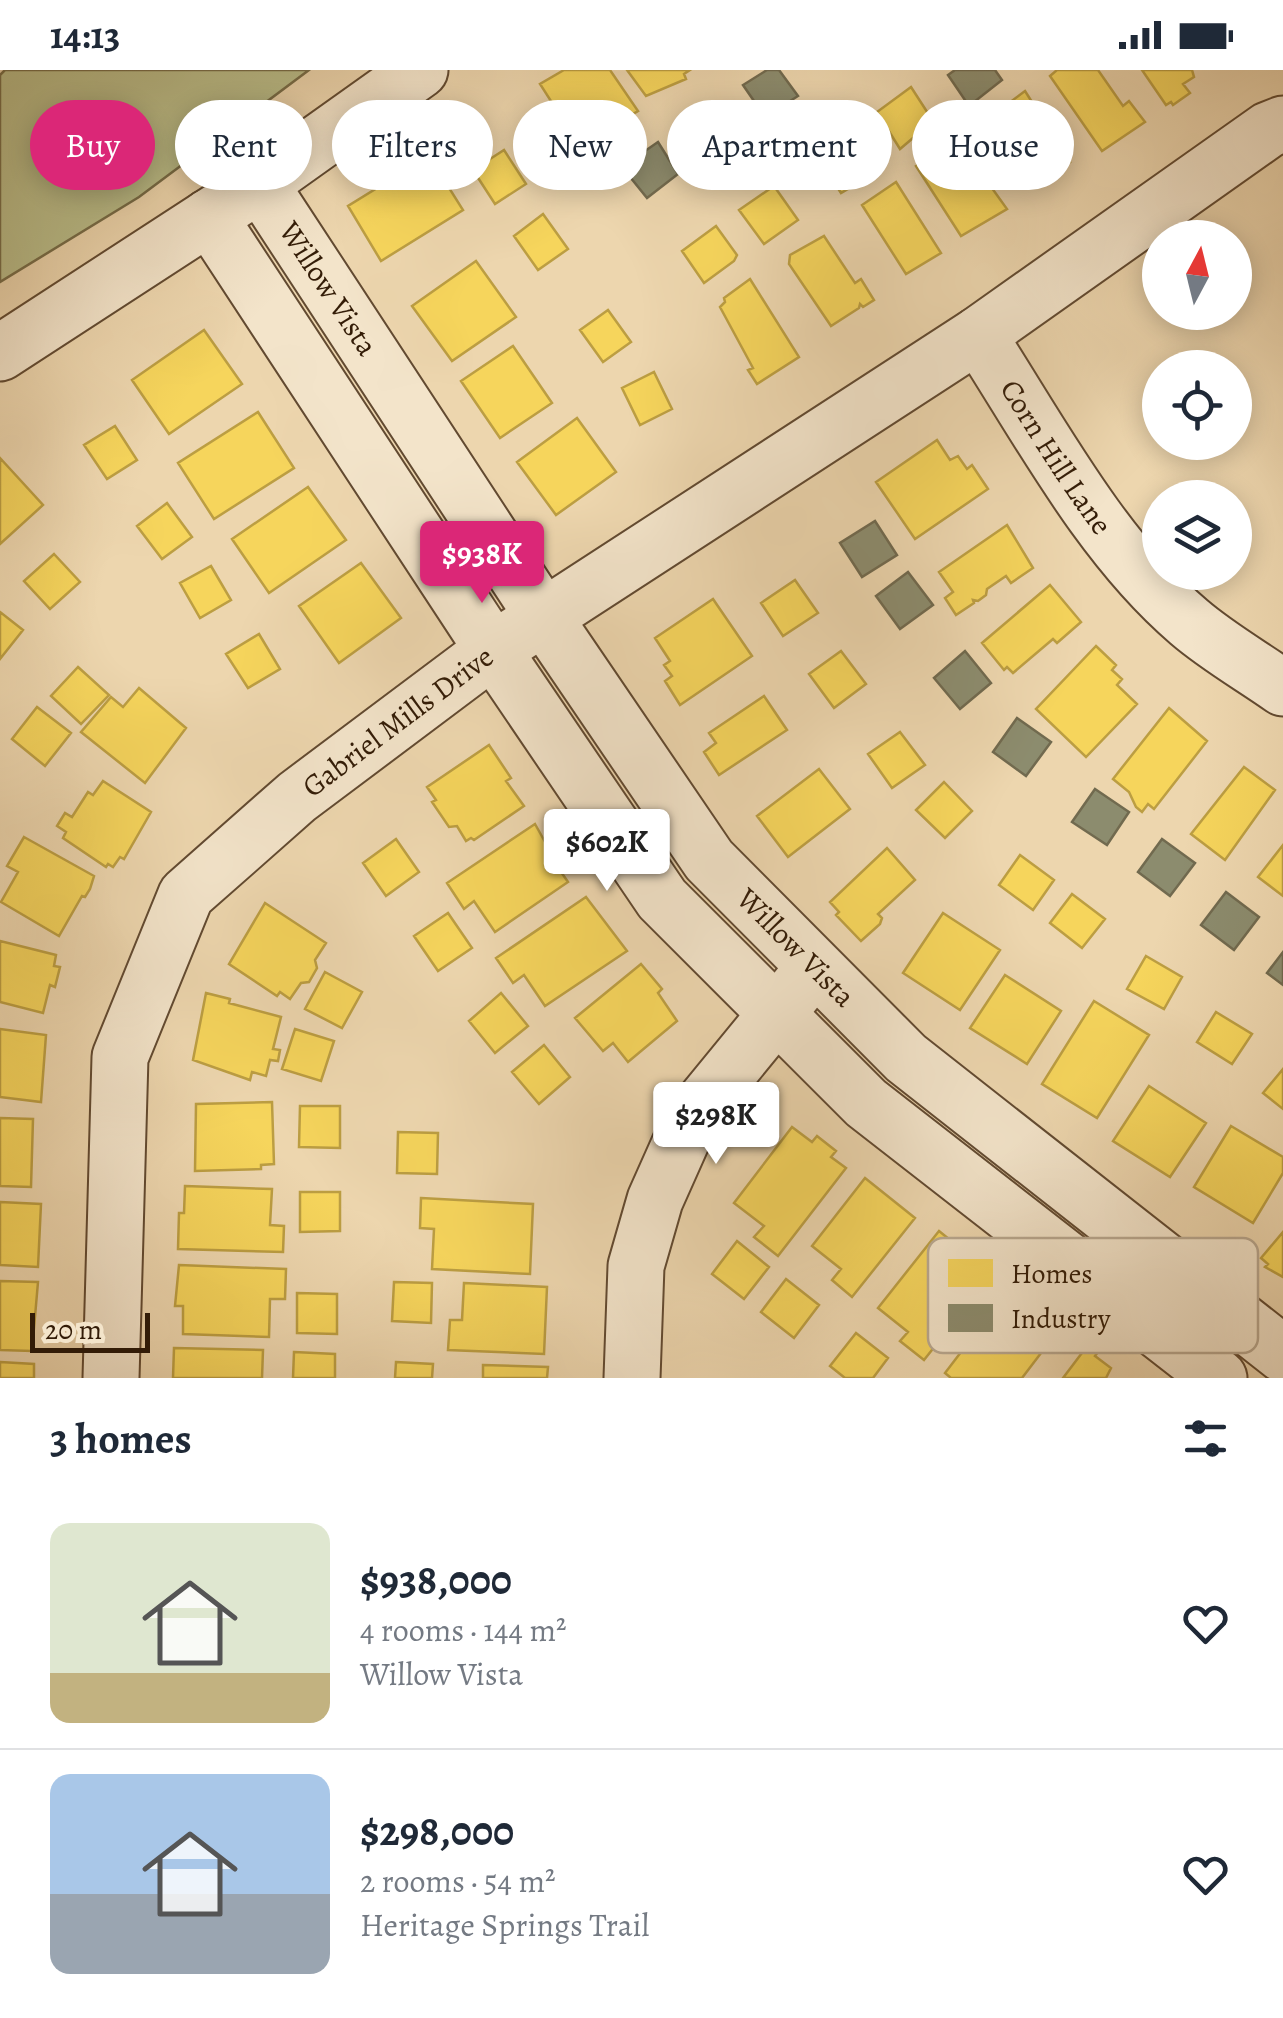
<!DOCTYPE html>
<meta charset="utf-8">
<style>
:root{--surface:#fff;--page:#f6f6f7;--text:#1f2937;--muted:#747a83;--line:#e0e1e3;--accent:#db2777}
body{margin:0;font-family:Alegreya,serif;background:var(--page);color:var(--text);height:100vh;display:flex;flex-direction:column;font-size:38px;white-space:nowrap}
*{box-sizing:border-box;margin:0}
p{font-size:32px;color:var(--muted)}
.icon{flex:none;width:55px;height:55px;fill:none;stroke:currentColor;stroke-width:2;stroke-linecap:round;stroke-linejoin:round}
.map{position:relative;height:1308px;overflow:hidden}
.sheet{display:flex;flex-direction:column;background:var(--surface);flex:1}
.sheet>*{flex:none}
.hud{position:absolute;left:30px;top:30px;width:1225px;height:90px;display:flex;gap:20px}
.needle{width:65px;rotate:7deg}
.buttons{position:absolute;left:1142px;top:150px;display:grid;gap:20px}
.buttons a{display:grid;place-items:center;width:110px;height:110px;border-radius:50%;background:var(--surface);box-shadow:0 5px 25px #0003;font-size:50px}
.scale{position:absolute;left:30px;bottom:25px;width:120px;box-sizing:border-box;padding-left:10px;border:5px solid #331c07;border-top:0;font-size:28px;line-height:35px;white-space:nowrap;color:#331c07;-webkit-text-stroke:8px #f3e4ca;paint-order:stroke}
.price{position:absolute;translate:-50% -85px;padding:0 22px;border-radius:10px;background:#fff;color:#222;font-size:32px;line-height:65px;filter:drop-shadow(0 2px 5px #0008)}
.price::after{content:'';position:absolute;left:50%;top:60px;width:30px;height:22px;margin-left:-15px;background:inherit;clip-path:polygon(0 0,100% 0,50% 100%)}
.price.selected{background:var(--accent);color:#fff}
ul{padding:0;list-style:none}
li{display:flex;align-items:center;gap:30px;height:250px;padding:0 50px}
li+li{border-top:2px solid var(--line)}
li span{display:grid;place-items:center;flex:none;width:280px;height:200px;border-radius:20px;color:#555}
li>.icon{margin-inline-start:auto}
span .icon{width:120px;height:120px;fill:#fffc;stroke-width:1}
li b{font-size:42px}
h2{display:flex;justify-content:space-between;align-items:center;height:120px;padding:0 50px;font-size:42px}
.pill{padding:0 35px;border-radius:45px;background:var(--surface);box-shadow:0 5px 25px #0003;font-size:35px;line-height:90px}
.pill.selected{background:var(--accent);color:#fff}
.status{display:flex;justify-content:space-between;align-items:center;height:70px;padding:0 50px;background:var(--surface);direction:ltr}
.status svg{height:28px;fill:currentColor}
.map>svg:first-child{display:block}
</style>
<div class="status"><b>14:13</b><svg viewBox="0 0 49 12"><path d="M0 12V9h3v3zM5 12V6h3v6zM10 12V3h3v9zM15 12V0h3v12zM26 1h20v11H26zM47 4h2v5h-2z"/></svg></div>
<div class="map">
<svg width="1283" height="1308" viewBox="0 0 1283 1308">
<rect width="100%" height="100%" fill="#edd6ae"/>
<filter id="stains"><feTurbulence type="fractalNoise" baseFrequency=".002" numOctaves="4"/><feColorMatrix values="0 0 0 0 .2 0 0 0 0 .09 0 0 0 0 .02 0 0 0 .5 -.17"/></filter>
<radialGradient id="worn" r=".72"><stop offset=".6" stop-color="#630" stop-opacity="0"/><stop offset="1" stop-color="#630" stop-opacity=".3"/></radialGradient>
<!-- green -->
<path fill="#b9bd8a" stroke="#766c48" stroke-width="2.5" d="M 5,0 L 309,0 L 139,127 L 0,212 L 0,5 Z"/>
<!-- homes -->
<path fill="#f6d55c" stroke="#bc9e42" stroke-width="2.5" d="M 564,0 L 610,0 L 638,41 L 579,75 L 540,14 Z
M 627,0 L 690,0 L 684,4 L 686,9 L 646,26 Z
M 1057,0 L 1098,0 L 1123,36 L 1129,31 L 1145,52 L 1102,81 L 1050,6 Z
M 1142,0 L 1192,0 L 1194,7 L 1183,14 L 1190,23 L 1173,35 L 1171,32 L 1166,35 Z
M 911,17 L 933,51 L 900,79 L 877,42 Z
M 1025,21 L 1070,92 L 1029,114 L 985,51 Z
M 854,67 L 873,95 L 851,112 L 853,116 L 841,123 L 819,89 Z
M 954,75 L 983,116 L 989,114 L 1007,139 L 961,166 L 916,96 L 944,77 L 948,81 Z
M 504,80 L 526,114 L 495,134 L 473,100 Z
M 429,86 L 463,140 L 381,191 L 348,136 Z
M 896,112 L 941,183 L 906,204 L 862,135 Z
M 774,116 L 798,150 L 764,174 L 739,140 Z
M 543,144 L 568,179 L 538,200 L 514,166 Z
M 716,156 L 737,185 L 734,191 L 704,213 L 682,181 Z
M 824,166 L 855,213 L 861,209 L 874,230 L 863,237 L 860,234 L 859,238 L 831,256 L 789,194 L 790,185 Z
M 476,191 L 516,247 L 452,291 L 412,236 Z
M 750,209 L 799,287 L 757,314 L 748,300 L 753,298 L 720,237 L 725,232 L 724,228 Z
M 608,240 L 631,272 L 603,292 L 580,260 Z
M 204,260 L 242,314 L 169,364 L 132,310 Z
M 513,276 L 552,333 L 500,368 L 461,311 Z
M 654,302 L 672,339 L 640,355 L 622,318 Z
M 258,342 L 294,398 L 214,449 L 178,393 Z
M 577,348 L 616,402 L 556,445 L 517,392 Z
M 115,356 L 137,390 L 107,409 L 84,375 Z
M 937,370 L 950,390 L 958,386 L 967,399 L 972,395 L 988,419 L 915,469 L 876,412 Z
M 0,388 L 43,435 L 0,474 Z
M 308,417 L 346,470 L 269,523 L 232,469 Z
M 167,433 L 192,467 L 162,489 L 137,456 Z
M 1007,455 L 1033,498 L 1011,513 L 1006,506 L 987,519 L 986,525 L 978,531 L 973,530 L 974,533 L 956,545 L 945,528 L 953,522 L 939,502 Z
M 54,484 L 80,512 L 50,539 L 24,511 Z
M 361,493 L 401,548 L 339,593 L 299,536 Z
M 211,496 L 231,530 L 200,548 L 180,513 Z
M 795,510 L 818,543 L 783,566 L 761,533 Z
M 1050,515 L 1081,552 L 1057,573 L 1053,569 L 1013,603 L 1007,597 L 1004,600 L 982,573 Z
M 713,529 L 752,586 L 680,635 L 665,611 L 672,606 L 664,595 L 670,591 L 655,568 Z
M 0,542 L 23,560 L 0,589 Z
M 259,564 L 280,599 L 248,618 L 226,584 Z
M 1096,576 L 1116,595 L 1112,600 L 1122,609 L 1117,615 L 1137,634 L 1086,687 L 1036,639 Z
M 841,581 L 866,614 L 834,638 L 809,604 Z
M 78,597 L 109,625 L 81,654 L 51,626 Z
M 139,618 L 186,658 L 145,713 L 81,662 L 111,627 L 123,637 Z
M 764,626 L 787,660 L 719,705 L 704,682 L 716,673 L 709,663 Z
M 37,637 L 71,663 L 45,696 L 12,669 Z
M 1169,638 L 1207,671 L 1154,739 L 1148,734 L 1142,742 L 1136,737 L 1129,722 L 1113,709 Z
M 900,662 L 925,695 L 892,718 L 868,684 Z
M 489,675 L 511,708 L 506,711 L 524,736 L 474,770 L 471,768 L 466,771 L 457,756 L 449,757 L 432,732 L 436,730 L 427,717 Z
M 1244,697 L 1275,720 L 1225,790 L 1191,764 Z
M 819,699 L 850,739 L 788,787 L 757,746 Z
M 103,711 L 151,742 L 124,789 L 120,787 L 113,797 L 108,794 L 106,797 L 63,768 L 66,762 L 57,756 L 65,743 L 72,747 L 88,722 L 93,725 Z
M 944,712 L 972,741 L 945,768 L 916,740 Z
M 535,754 L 549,779 L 553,776 L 559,785 L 552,789 L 568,812 L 495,862 L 474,831 L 464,839 L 447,813 Z
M 24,767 L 94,806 L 90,819 L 85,827 L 82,826 L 59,866 L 1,832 L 18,802 L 7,796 Z
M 396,769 L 419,802 L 386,826 L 363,793 Z
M 1283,775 L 1283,826 L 1258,807 Z
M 887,778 L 915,810 L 878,844 L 882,848 L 880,854 L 861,871 L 836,845 L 839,842 L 830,832 Z
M 1020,785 L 1054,810 L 1033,840 L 999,815 Z
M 1072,824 L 1105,849 L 1082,878 L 1050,853 Z
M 586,827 L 627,881 L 545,936 L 524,905 L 513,913 L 496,888 Z
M 265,833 L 326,873 L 315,890 L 317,898 L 309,912 L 301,913 L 290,929 L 280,922 L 277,926 L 229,894 Z
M 448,843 L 472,878 L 438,901 L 414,866 Z
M 943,843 L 1000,880 L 960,940 L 903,903 Z
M 0,871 L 56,885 L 54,896 L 60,897 L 55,917 L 50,915 L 43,943 L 0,932 Z
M 1146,886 L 1182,907 L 1164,939 L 1127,919 Z
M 641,894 L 662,919 L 658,923 L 677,951 L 628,992 L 613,973 L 603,981 L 575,948 Z
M 325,902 L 362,922 L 342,958 L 305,939 Z
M 1005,905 L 1061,941 L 1027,994 L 970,958 Z
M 206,923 L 230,929 L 229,933 L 281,947 L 273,979 L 280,980 L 278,991 L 270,990 L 266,1006 L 252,1002 L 250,1010 L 193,990 Z
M 501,923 L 528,956 L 495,983 L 469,951 Z
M 1094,931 L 1149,965 L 1097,1048 L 1042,1014 Z
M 1216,942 L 1252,964 L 1232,994 L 1197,972 Z
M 0,959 L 46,965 L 41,1032 L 0,1027 Z
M 295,959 L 334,971 L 321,1011 L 282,999 Z
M 544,975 L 570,1007 L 539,1034 L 512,1002 Z
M 1283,999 L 1283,1039 L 1263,1023 Z
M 1149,1016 L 1206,1053 L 1170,1107 L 1113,1071 Z
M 272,1032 L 274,1094 L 261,1095 L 261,1099 L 195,1101 L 196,1034 Z
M 300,1036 L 340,1036 L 340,1078 L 299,1077 Z
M 0,1048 L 33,1049 L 31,1117 L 0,1116 Z
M 1231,1056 L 1283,1087 L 1283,1103 L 1253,1153 L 1194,1117 Z
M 792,1057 L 812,1072 L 817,1066 L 836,1081 L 831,1087 L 846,1098 L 778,1186 L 754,1167 L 764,1156 L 734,1133 Z
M 398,1062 L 438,1063 L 437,1104 L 397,1103 Z
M 865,1108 L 915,1148 L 852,1227 L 832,1210 L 841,1199 L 812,1176 Z
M 185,1116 L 272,1119 L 270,1155 L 284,1156 L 283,1182 L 178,1179 L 179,1143 L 184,1143 Z
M 300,1122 L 340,1122 L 340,1161 L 300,1162 Z
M 421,1128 L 533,1134 L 530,1204 L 432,1199 L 434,1159 L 420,1158 Z
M 0,1132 L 41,1134 L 38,1197 L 0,1195 Z
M 939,1161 L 992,1204 L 924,1290 L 900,1271 L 908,1262 L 878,1238 Z
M 1283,1162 L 1283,1207 L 1265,1197 L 1268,1194 L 1261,1188 Z
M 737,1171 L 769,1197 L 744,1229 L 712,1204 Z
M 179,1195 L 286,1199 L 285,1229 L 270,1229 L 269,1267 L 183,1264 L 183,1236 L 175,1236 Z
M 786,1209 L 819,1235 L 794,1268 L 761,1242 Z
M 0,1211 L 38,1212 L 32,1281 L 0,1280 Z
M 394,1212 L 432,1213 L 431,1253 L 392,1251 Z
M 464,1213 L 547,1217 L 544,1284 L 448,1280 L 450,1250 L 462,1250 Z
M 1010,1218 L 1017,1224 L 1011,1232 L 1054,1266 L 1022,1308 L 951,1308 L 945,1303 Z
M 297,1223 L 337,1224 L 337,1264 L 297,1263 Z
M 856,1263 L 888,1288 L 873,1308 L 845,1308 L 830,1296 Z
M 1091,1271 L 1101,1278 L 1095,1286 L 1111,1298 L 1106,1308 L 1063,1308 Z
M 174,1278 L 263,1280 L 262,1308 L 173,1308 Z
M 294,1282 L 335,1284 L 335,1308 L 293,1308 Z
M 0,1292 L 34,1294 L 34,1308 L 0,1308 Z
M 396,1292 L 433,1294 L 432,1308 L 395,1308 Z
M 483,1295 L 548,1297 L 547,1308 L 483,1308 Z"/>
<!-- industry -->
<path fill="#8c8c6e" stroke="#716a4f" stroke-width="2.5" d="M 767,0 L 779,0 L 798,26 L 765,47 L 743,15 Z
M 955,0 L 995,0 L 1002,10 L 969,36 L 948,5 Z
M 710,35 L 733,65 L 703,88 L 677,61 Z
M 658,72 L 678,104 L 647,128 L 622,97 Z
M 875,451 L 897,485 L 862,507 L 840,473 Z
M 908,502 L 933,535 L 900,559 L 876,526 Z
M 965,581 L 991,613 L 960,639 L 934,608 Z
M 1017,648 L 1051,672 L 1026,706 L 993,682 Z
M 1095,719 L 1129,742 L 1107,775 L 1072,752 Z
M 1162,769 L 1195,793 L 1170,826 L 1138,802 Z
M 1226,822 L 1259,847 L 1234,880 L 1201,855 Z
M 1283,882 L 1283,915 L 1267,903 Z"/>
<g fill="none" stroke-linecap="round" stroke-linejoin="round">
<!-- minor casing -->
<g stroke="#624a31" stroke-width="59">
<g id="minor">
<path id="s1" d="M 260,114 L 543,546 L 709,790 L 906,988 L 1283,1284"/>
<path d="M 209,147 L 493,580 L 662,829 L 866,1033 L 1219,1308"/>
<path id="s2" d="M 978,265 C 1040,361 1101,477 1189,552 C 1218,577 1252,596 1283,618"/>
<path d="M 0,283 L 260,114 L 420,0"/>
<path id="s3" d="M 111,1308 L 120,987 L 186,825 L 297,727 L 493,580 L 978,265 L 1268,60 L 1283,54"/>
<path d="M 632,1308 L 636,1196 L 655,1130 L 692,1047 L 800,915"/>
</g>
</g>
<!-- minor -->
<use href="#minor" stroke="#f3e4ca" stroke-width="55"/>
</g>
<g text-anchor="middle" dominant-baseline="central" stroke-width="10" stroke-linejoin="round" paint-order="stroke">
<!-- street labels -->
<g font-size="30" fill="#331c07" stroke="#f3e4ca">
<text stroke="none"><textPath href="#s1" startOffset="125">Willow Vista</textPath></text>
<text stroke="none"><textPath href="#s2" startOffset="145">Corn Hill Lane</textPath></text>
<text stroke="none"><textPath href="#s3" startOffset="770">Gabriel Mills Drive</textPath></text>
<text stroke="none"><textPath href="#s1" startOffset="935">Willow Vista</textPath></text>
</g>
</g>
<!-- legend -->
<rect x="928" y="1168" width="330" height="115" rx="15" fill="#f3e4ca" stroke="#b9a890" stroke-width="2.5"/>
<rect x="948" y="1189" width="45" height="28" fill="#f6d55c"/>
<rect x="948" y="1234" width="45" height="28" fill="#8c8c6e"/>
<g font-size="28" fill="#331c07">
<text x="1011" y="1213">Homes</text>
<text x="1011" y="1258">Industry</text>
</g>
<rect width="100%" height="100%" filter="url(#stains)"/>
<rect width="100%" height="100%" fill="url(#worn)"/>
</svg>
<div class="buttons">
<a><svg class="needle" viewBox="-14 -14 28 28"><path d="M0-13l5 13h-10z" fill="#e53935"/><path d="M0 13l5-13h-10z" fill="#747a83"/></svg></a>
<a><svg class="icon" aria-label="locate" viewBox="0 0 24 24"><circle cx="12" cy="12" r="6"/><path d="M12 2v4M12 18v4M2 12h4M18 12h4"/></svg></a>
<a><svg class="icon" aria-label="layers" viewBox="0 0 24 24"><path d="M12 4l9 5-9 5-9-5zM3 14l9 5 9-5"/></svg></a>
</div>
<div class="scale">20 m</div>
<b class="price selected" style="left:482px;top:536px">$938K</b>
<b class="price" style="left:607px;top:824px">$602K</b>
<b class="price" style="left:716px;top:1097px">$298K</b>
<div class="hud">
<a class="pill selected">Buy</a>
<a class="pill">Rent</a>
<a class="pill">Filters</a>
<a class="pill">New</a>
<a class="pill">Apartment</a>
<a class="pill">House</a>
</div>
</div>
<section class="sheet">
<h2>3 homes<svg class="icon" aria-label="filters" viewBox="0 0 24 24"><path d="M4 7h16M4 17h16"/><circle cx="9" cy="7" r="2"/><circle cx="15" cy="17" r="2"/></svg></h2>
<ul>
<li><span style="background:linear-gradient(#dfe7d0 75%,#c2b280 0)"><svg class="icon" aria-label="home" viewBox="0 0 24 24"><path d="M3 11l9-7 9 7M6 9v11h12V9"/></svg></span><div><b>$938,000</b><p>4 rooms · 144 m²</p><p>Willow Vista</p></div><svg class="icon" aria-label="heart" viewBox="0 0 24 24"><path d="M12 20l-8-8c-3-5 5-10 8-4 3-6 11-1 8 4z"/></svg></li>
<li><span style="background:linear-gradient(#a9c7e8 60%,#9aa5b1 0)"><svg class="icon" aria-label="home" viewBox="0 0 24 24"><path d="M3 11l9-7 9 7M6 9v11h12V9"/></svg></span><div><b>$298,000</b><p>2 rooms · 54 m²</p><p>Heritage Springs Trail</p></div><svg class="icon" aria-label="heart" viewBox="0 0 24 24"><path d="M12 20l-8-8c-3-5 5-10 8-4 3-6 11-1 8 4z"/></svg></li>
</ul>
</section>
